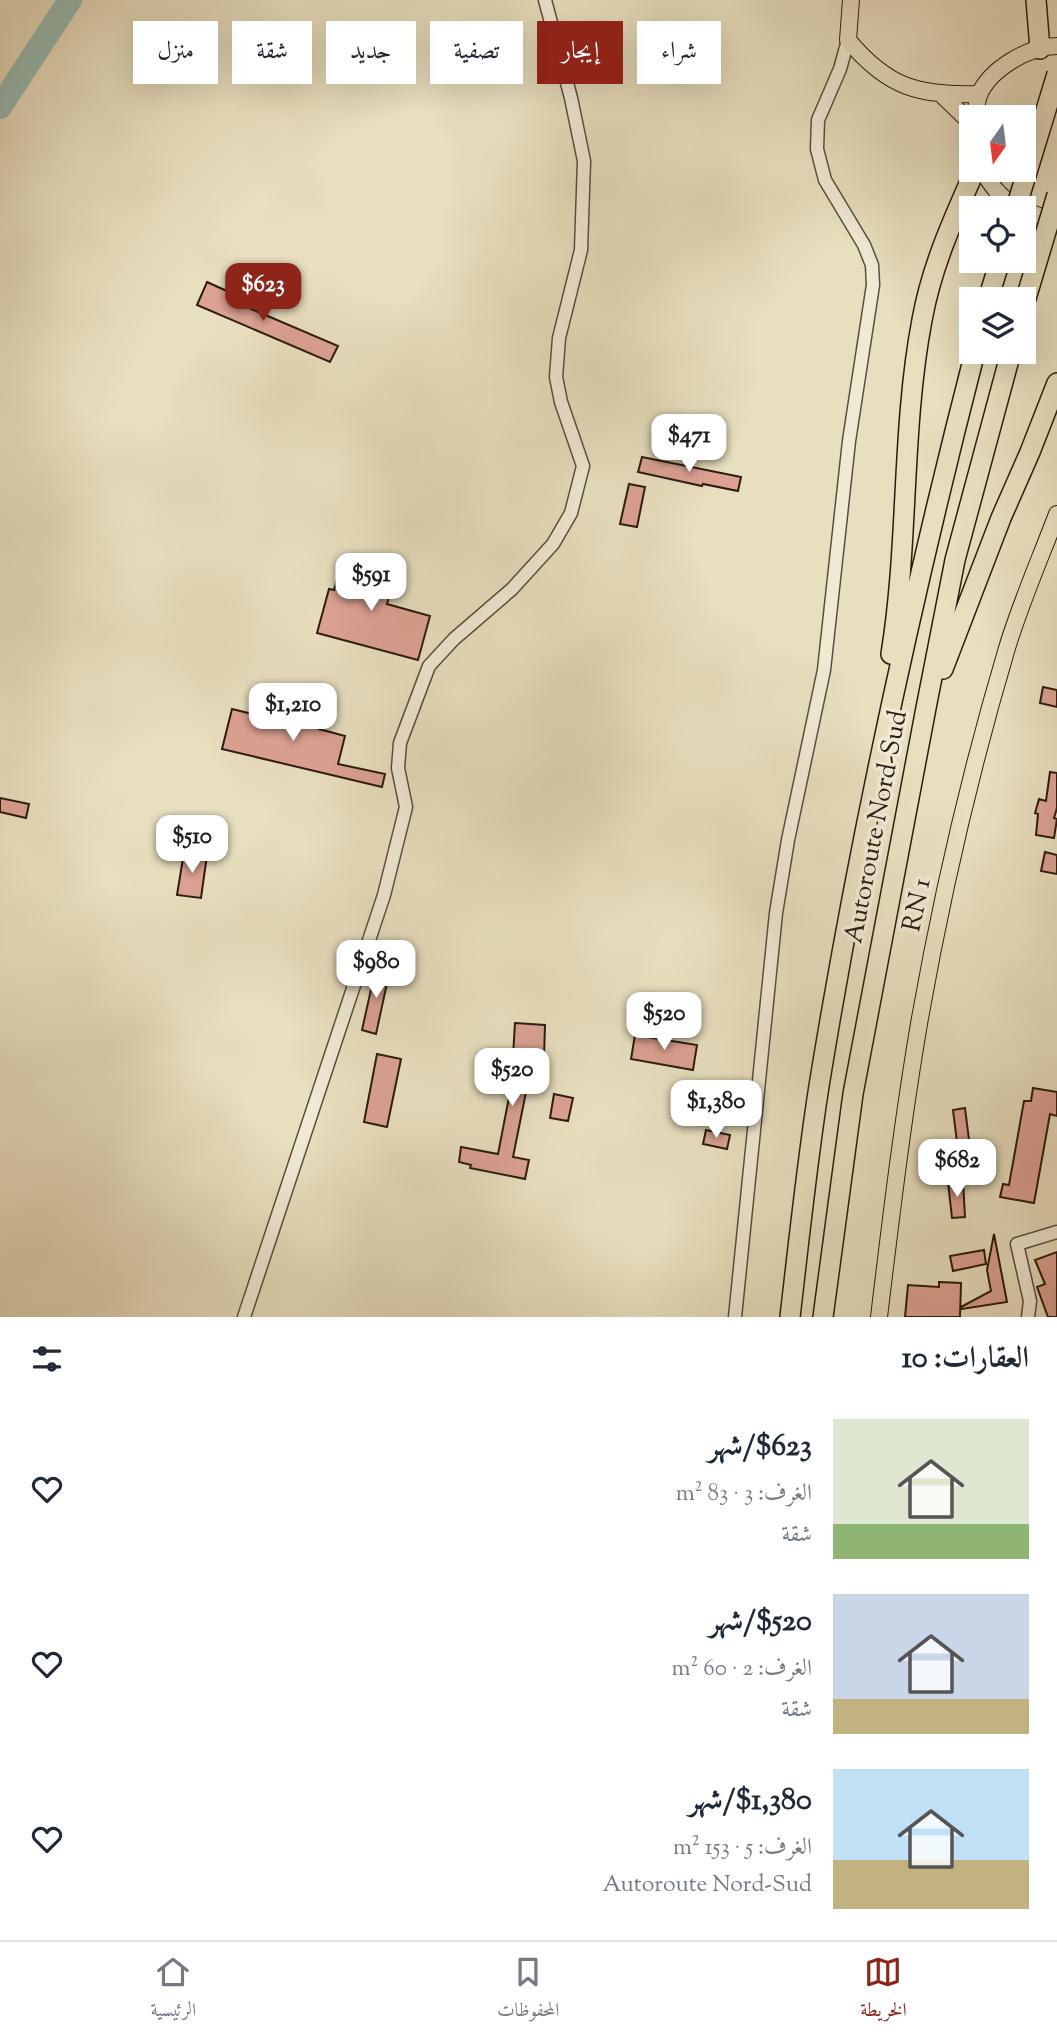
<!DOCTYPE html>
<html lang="ar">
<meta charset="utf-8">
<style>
:root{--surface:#fff;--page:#f6f6f7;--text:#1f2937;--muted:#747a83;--line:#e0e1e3;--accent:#8f2418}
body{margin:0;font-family:"Sorts Mill Goudy",Amiri,serif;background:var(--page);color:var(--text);direction:rtl;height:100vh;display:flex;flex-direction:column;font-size:26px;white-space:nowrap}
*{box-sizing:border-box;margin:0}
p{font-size:23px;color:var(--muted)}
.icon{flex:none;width:38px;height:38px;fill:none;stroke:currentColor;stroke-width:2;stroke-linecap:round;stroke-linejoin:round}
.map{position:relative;height:1317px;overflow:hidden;direction:ltr}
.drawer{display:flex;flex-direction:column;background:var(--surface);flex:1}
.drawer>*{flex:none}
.hud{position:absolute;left:21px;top:21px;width:700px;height:63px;direction:rtl;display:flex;gap:14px}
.needle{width:46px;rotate:194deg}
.buttons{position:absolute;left:959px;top:105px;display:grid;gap:14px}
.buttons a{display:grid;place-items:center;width:77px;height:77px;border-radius:0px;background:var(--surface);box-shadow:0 7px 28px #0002;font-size:35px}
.price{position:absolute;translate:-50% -60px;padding:0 16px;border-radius:14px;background:#fff;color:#222;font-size:23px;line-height:46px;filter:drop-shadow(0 2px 4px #0008)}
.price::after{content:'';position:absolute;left:50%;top:42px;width:21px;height:16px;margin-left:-10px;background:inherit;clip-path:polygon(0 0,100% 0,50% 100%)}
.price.selected{background:var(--accent);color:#fff}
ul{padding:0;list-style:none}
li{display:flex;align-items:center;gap:21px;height:175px;padding:0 28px}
li span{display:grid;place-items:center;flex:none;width:196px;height:140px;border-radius:0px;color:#555}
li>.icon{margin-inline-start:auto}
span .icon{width:84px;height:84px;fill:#fffc;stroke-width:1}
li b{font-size:30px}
h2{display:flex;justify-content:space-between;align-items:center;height:84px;padding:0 28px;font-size:30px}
.tag{padding:0 24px;border-radius:0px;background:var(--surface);box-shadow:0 7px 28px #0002;font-size:24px;line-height:63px}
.tag.selected{background:var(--accent);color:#fff}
.dock{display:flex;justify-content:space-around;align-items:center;height:98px;border-top:2px solid var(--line);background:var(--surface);font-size:19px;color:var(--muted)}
.dock a{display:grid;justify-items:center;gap:4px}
.dock .selected{color:var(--accent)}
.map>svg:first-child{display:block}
</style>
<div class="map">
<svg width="1057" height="1317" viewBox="0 0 1057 1317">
<rect width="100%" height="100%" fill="#e8dfbf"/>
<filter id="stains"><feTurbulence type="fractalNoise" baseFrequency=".00286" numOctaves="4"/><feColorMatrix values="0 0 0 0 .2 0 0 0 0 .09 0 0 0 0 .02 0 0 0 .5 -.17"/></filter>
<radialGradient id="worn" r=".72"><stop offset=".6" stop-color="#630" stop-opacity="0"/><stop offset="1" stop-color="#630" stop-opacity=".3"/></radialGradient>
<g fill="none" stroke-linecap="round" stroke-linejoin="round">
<!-- river -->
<path stroke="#97bcb4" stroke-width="24" d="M 0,107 L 70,0"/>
</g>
<!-- building -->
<path fill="#dca293" stroke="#2c1c10" stroke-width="2" d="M 207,282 L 238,296 L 235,302 L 338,346 L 330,362 L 197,305 Z
M 642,457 L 741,477 L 738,491 L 703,484 L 702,486 L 638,472 Z
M 629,484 L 645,487 L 637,527 L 620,524 Z
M 343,559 L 396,575 L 387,604 L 430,616 L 418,660 L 317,633 L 329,589 L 334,590 Z
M 1043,687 L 1057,690 L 1057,707 L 1040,703 Z
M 285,706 L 322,715 L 319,729 L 345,736 L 338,764 L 385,774 L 382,787 L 222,749 L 232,709 L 281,721 Z
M 1050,772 L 1057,773 L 1057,808 L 1054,818 L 1057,819 L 1054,838 L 1036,835 L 1038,814 L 1035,813 L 1039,799 L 1046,801 Z
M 0,798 L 29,804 L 26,818 L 0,812 Z
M 184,852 L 207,855 L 201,898 L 177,895 Z
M 1045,852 L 1057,855 L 1057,874 L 1041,871 Z
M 376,967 L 390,969 L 376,1034 L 362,1030 Z
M 515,1023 L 545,1025 L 544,1058 L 533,1057 L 513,1157 L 529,1160 L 525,1179 L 470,1168 L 471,1165 L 459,1162 L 461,1147 L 498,1154 L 517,1056 L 513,1056 Z
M 635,1035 L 697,1045 L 693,1070 L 631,1059 Z
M 377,1054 L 401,1059 L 387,1127 L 364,1122 Z
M 1033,1088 L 1057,1092 L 1057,1116 L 1050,1114 L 1034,1203 L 1000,1197 L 1003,1184 L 1009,1185 L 1024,1101 L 1031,1101 Z
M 554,1094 L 573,1098 L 568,1121 L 550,1118 Z
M 965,1108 L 970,1148 L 958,1150 L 953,1110 Z
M 706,1130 L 730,1135 L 727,1149 L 703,1144 Z
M 963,1181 L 965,1217 L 952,1218 L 948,1182 Z
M 994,1234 L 1007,1302 L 962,1309 L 961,1307 L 991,1291 L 987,1270 Z
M 984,1250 L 986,1264 L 953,1271 L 950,1256 Z
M 1057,1252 L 1057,1317 L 1048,1317 L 1037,1287 L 1045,1284 L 1035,1260 Z
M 939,1282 L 961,1283 L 960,1317 L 905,1317 L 908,1285 L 939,1287 Z"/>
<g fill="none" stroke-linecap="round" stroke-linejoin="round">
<!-- minor casing -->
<g stroke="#5b4d3c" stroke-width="15">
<path id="minor" d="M 244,1317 L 384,895 L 406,807 L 398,768 L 400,743 L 429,666 L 454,639 L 512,589 L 553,544 L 571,513 L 583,466 L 561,402 L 556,377 L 559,338 L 581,250 L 584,161 L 571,98 L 545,0
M 735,1317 L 776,913 L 788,840 L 824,670 L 849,441 L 873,285 L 872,265 L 864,245 L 825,180 L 817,149 L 818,120 L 840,69 L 848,40
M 1028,1317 L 1030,1301 L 1017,1244 L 1057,1232"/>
</g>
<!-- major casing -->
<g stroke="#2c1c10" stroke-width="18">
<path id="major" d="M 851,0 L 848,40 C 888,88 919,96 980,94
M 942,95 L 971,123
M 974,117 C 976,110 977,102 979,95 C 990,69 1029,46 1057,46
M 982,170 C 991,185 1002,201 1020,208
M 1024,210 L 1039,216 L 1057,218
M 879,1317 C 891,1217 903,1117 920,1018 C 942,894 971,769 1007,648 C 1021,602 1040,559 1057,514"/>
</g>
<!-- highway casing -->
<g stroke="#2c1c10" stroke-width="22">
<path id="highway" d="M 1036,0 L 1040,49
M 988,299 L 1000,261
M 891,654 C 909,543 901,431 922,320 C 932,265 953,220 975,170
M 943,669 L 1001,518 L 1030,452 L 1057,383
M 790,1317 C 799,1240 807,1163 819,1086 C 859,840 913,593 975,352
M 823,1317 L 853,1094 L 926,708 L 955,560 L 1011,352"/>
</g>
<!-- minor -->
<use href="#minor" stroke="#f0ead5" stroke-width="12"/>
<!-- major -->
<use href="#major" stroke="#e8dfbf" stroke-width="16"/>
<!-- highway -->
<use href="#highway" stroke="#e8dfbf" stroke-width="19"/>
<!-- highway-bridge casing -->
<g stroke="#2c1c10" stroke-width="22" stroke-linecap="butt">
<path id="highway-bridge" d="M 1016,208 L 1057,74
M 1024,305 L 1057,195"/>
</g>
<!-- highway-bridge -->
<use href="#highway-bridge" stroke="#e8dfbf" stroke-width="19"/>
</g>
<g text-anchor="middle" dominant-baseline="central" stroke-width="7" stroke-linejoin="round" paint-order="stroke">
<!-- street labels -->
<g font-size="26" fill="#2c1c10" stroke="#f0ead5">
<text transform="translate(877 827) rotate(-79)">Autoroute Nord-Sud</text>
<text transform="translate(918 905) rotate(-78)">RN 1</text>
</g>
</g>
<rect width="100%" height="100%" filter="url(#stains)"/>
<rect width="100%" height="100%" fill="url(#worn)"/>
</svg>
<div class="buttons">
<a><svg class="needle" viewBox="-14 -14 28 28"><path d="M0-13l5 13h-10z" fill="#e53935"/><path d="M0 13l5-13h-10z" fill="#747a83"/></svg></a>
<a><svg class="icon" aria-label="locate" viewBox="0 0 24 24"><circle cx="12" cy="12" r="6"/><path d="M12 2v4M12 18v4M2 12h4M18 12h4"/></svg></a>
<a><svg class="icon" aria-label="layers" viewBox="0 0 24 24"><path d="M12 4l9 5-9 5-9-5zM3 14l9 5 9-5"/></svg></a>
</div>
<b class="price selected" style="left:263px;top:323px">$623</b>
<b class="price" style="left:689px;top:474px">$471</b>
<b class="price" style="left:371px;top:613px">$591</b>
<b class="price" style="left:293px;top:743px">$1,210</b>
<b class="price" style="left:192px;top:875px">$510</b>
<b class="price" style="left:376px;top:1000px">$980</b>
<b class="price" style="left:664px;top:1052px">$520</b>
<b class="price" style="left:512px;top:1108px">$520</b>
<b class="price" style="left:716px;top:1140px">$1,380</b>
<b class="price" style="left:957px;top:1199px">$682</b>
<div class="hud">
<a class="tag">شراء</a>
<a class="tag selected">إيجار</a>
<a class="tag">تصفية</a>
<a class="tag">جديد</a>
<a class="tag">شقة</a>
<a class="tag">منزل</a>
</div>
</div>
<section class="drawer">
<h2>العقارات: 10<svg class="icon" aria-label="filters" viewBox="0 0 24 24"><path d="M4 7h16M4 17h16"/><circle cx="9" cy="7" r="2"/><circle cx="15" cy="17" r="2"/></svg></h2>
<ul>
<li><span style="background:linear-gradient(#dfe7d0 75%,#8fb573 0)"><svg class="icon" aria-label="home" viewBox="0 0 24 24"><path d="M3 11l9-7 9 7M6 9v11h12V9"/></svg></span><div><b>$623/شهر</b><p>الغرف: 3 · 83 m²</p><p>شقة</p></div><svg class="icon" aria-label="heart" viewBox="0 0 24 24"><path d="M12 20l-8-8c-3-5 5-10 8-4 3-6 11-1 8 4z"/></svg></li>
<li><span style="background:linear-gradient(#c9d6e8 75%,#c2b280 0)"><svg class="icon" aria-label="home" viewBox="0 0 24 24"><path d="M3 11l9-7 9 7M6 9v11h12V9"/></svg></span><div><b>$520/شهر</b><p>الغرف: 2 · 60 m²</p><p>شقة</p></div><svg class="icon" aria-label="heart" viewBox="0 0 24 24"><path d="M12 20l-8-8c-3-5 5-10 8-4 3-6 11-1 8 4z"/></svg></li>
<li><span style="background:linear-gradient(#bfe0f5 65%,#c2b280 0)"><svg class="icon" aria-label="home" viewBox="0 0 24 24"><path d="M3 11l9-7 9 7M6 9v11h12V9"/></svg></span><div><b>$1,380/شهر</b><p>الغرف: 5 · 153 m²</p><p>Autoroute Nord-Sud</p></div><svg class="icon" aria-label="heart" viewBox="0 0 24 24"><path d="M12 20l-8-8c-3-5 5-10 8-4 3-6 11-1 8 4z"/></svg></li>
</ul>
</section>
<nav class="dock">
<a class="selected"><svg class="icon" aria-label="map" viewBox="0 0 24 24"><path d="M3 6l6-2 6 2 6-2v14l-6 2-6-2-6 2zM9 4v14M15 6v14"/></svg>الخريطة</a>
<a><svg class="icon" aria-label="saved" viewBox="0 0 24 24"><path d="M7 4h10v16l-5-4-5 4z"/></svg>المحفوظات</a>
<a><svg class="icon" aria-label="home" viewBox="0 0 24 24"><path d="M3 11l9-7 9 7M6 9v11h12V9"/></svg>الرئيسية</a>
</nav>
